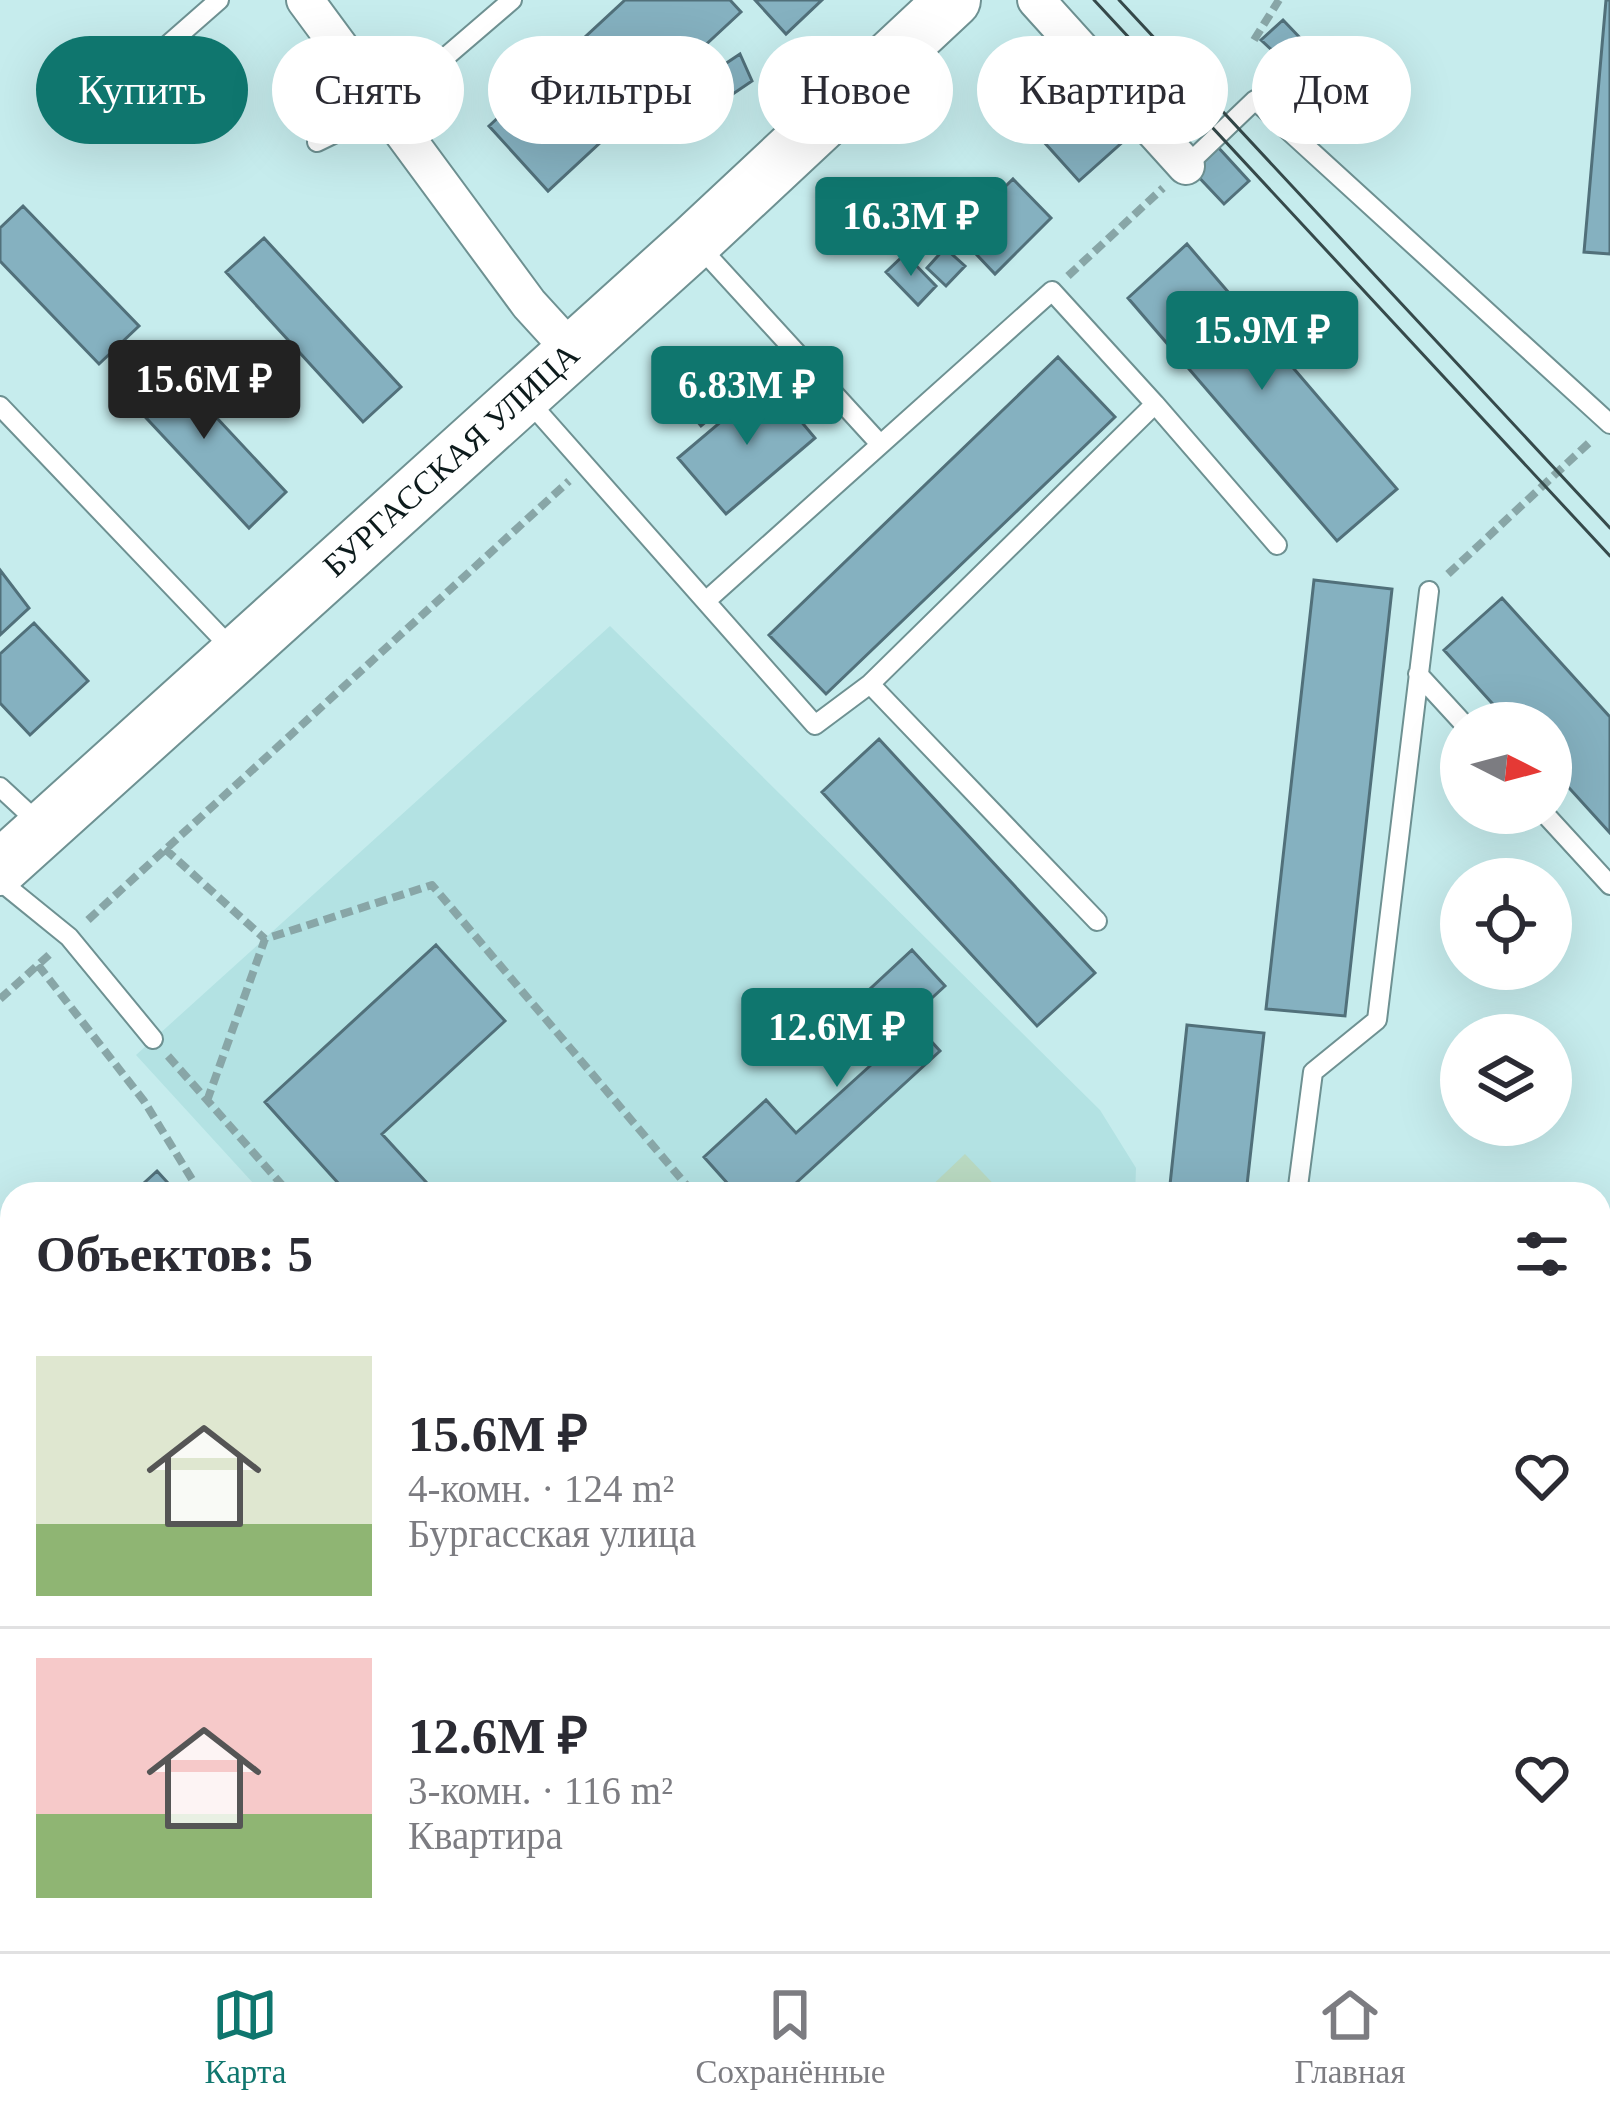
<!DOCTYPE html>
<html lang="ru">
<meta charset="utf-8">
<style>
:root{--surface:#fff;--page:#f2f2f3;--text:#2b2b33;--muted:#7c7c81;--line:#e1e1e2;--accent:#0f766e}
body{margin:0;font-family:Georgia,serif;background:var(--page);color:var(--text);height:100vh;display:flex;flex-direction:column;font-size:45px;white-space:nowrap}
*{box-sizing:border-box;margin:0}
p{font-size:39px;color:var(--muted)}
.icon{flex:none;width:66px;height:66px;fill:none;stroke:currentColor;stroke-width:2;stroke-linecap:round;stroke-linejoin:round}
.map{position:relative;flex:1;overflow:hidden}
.panel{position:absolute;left:0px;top:1182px;width:1611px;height:771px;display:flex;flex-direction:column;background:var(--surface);border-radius:36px 36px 0 0;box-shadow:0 12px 48px #0002}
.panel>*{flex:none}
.top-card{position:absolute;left:36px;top:36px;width:1539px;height:108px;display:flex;gap:24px}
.needle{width:78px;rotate:96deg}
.fabs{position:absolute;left:1440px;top:702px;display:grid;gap:24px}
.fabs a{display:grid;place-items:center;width:132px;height:132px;border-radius:50%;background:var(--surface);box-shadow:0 12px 48px #0002;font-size:60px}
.price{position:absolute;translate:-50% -102px;padding:0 27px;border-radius:12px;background:var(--accent);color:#fff;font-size:39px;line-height:78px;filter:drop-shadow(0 3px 6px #0008)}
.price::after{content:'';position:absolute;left:50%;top:72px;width:36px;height:27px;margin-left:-18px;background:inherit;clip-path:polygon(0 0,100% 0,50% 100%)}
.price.on{background:#222;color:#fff}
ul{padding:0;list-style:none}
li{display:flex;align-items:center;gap:36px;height:300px;padding:0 36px}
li+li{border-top:3px solid var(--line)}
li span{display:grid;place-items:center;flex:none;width:336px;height:240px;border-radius:0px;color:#555}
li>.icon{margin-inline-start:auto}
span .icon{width:144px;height:144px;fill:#fffc;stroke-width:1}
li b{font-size:51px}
h2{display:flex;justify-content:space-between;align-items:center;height:144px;padding:0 36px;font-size:51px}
.chip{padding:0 42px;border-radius:54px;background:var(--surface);box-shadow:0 12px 48px #0002;font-size:42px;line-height:108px}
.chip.on{background:var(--accent);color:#fff}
.tab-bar{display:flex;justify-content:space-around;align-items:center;height:168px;border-top:3px solid var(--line);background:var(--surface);font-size:33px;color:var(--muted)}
.tab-bar a{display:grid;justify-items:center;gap:6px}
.tab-bar .on{color:var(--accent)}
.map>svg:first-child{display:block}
</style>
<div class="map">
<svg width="1610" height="1951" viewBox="0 0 1610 1951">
<rect width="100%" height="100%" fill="#c6eced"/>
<!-- built -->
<path fill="#b3e2e3" d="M 610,626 L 1100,1110 L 1136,1168 L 1135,1194 L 263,1194 L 136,1055 Z
M 1599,1790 L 1610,1790 L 1610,1951 L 1578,1951 L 1579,1941 L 1599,1941 Z
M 484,1941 L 1135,1941 L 1134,1951 L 489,1951 Z"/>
<!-- pitch -->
<path fill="#badac2" d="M 965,1154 L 1003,1194 L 923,1194 Z"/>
<!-- building -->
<path fill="#85b1c0" stroke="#51707a" stroke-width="3" d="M 625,0 L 730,0 L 741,12 L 548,191 L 489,126 Z
M 755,0 L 822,0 L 786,34 Z
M 1606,0 L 1610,0 L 1610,254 L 1584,252 Z
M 1283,20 L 1326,65 L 1308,84 L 1261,40 Z
M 740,54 L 752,81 L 724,100 L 707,76 Z
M 1102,90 L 1136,130 L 1079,181 L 1044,142 Z
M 1217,146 L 1249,181 L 1224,204 L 1192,170 Z
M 1013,179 L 1051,218 L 995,274 L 957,234 Z
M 23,206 L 139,326 L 99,364 L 0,261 L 0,228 Z
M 264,238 L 401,387 L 363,422 L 226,272 Z
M 1187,244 L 1397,489 L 1337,541 L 1128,298 Z
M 945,248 L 965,266 L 946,286 L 927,268 Z
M 905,254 L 936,286 L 918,305 L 886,272 Z
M 159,356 L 286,492 L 249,528 L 121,391 Z
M 1058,357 L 1115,417 L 826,694 L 769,635 Z
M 724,368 L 743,391 L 701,426 L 682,403 Z
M 768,382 L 815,438 L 726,514 L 678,458 Z
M 0,570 L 29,608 L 0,635 Z
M 1314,580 L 1392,589 L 1345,1016 L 1266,1009 Z
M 1502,598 L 1610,717 L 1610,833 L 1551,768 L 1551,723 L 1510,723 L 1444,650 Z
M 34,623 L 88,681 L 30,735 L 0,703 L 0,654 Z
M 879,739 L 1095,973 L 1037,1026 L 822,792 Z
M 436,945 L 505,1021 L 382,1134 L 437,1194 L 348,1194 L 265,1102 Z
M 912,950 L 945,986 L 910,1018 L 940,1051 L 784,1194 L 737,1194 L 704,1157 L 766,1100 L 796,1133 L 882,1055 L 844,1013 Z
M 1187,1025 L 1264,1033 L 1246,1194 L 1169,1194 Z
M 157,1171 L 178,1194 L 132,1194 Z
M 12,1306 L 12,1419 L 0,1430 L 0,1317 Z
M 0,1565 L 12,1578 L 12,1693 L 0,1680 Z
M 238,1941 L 343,1941 L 352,1951 L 247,1951 Z
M 636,1941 L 722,1941 L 721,1951 L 635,1951 Z
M 937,1941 L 1014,1941 L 1013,1951 L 936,1951 Z"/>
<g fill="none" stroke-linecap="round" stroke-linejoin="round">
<!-- lane casing -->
<g stroke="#6e9192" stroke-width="22">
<path id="lane" d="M 129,79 L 219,0
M 317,142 L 385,109 L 512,0
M 1186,166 L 1255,100 L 1610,424
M 698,245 L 880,444
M 525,397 L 815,725 L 870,684 L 1155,404 L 1052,291 L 707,600
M 1155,404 L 1277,545
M 0,406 L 234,651
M 1418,674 L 1463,723
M 870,684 L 1097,921
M 0,787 L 42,826
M 1544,813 L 1610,885
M 0,881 L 69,937 L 153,1039
M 1297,1194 L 1313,1072 L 1377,1020 L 1429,591
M 0,1447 L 12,1436
M 0,1503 L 12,1516
M 1599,1768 L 1610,1769
M 403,1941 L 412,1951"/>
</g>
<!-- street casing -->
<g stroke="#6e9192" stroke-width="40">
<path id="street" d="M 305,0 L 529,304 L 571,350
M 1036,0 L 1186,166"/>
</g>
<!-- secondary casing -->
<g stroke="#6e9192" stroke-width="58">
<path id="secondary" d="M 0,868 L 694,242 L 953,0"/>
</g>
<!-- path -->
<path stroke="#88a6a7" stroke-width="8" stroke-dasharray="12 6" stroke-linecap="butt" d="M 1254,40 L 1279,0
M 1068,276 L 1163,188
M 1448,574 L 1591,441
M 165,849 L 265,939
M 88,920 L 569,481
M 38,965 L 144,1101 L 201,1194
M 0,999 L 50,954
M 168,1056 L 290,1194
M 207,1101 L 265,939 L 432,885 L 694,1194
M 0,1899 L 12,1912
M 39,1941 L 48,1951
M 1179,1951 L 1180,1941
M 1564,1951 L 1565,1941"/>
<!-- lane -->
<use href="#lane" stroke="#fff" stroke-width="18"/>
<!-- street -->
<use href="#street" stroke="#fff" stroke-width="36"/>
<!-- secondary -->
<use href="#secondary" stroke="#fff" stroke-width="54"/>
<!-- tram -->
<path stroke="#364a4b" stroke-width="3" d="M 1094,0 L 1610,556
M 1119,0 L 1610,528"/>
</g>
<g text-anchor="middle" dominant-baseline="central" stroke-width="10" stroke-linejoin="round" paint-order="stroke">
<!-- street labels -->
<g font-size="33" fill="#0d1b1c" stroke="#fff">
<text transform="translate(451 460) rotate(-42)">БУРГАССКАЯ УЛИЦА</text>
</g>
</g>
</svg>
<div class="fabs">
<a><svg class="needle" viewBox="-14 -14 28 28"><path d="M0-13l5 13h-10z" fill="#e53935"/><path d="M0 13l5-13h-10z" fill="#7c7c81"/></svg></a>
<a><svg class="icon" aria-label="locate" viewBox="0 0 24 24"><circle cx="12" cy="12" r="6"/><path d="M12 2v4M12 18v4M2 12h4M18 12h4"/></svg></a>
<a><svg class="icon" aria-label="layers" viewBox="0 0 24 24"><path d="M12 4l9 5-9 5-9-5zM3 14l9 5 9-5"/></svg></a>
</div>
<b class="price" style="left:911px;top:279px">16.3M ₽</b>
<b class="price" style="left:1262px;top:393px">15.9M ₽</b>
<b class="price on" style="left:204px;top:442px">15.6M ₽</b>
<b class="price" style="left:747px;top:448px">6.83M ₽</b>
<b class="price" style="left:837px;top:1090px">12.6M ₽</b>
<div class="top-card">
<a class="chip on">Купить</a>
<a class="chip">Снять</a>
<a class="chip">Фильтры</a>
<a class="chip">Новое</a>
<a class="chip">Квартира</a>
<a class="chip">Дом</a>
</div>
<section class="panel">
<h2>Объектов: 5<svg class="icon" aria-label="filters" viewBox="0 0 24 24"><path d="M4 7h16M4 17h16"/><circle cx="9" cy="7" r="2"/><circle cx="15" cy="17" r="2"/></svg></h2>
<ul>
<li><span style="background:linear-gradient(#dfe7d0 70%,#8fb573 0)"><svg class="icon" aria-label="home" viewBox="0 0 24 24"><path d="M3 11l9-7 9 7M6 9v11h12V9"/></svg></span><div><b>15.6M ₽</b><p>4-комн. · 124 m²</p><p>Бургасская улица</p></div><svg class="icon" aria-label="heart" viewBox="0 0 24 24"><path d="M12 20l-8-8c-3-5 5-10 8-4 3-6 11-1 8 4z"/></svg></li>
<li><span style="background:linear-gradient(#f6c9c9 65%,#8fb573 0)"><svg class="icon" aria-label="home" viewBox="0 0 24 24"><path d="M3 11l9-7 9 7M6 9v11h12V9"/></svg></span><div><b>12.6M ₽</b><p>3-комн. · 116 m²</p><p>Квартира</p></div><svg class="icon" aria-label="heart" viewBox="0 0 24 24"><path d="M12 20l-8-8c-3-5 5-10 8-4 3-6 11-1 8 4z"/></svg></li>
</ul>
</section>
</div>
<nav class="tab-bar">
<a class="on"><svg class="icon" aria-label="map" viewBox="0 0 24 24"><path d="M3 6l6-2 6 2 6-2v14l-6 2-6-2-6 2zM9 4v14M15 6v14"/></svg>Карта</a>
<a><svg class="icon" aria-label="saved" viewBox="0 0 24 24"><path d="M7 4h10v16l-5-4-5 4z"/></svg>Сохранённые</a>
<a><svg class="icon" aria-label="home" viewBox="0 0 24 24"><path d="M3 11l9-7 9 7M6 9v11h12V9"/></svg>Главная</a>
</nav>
